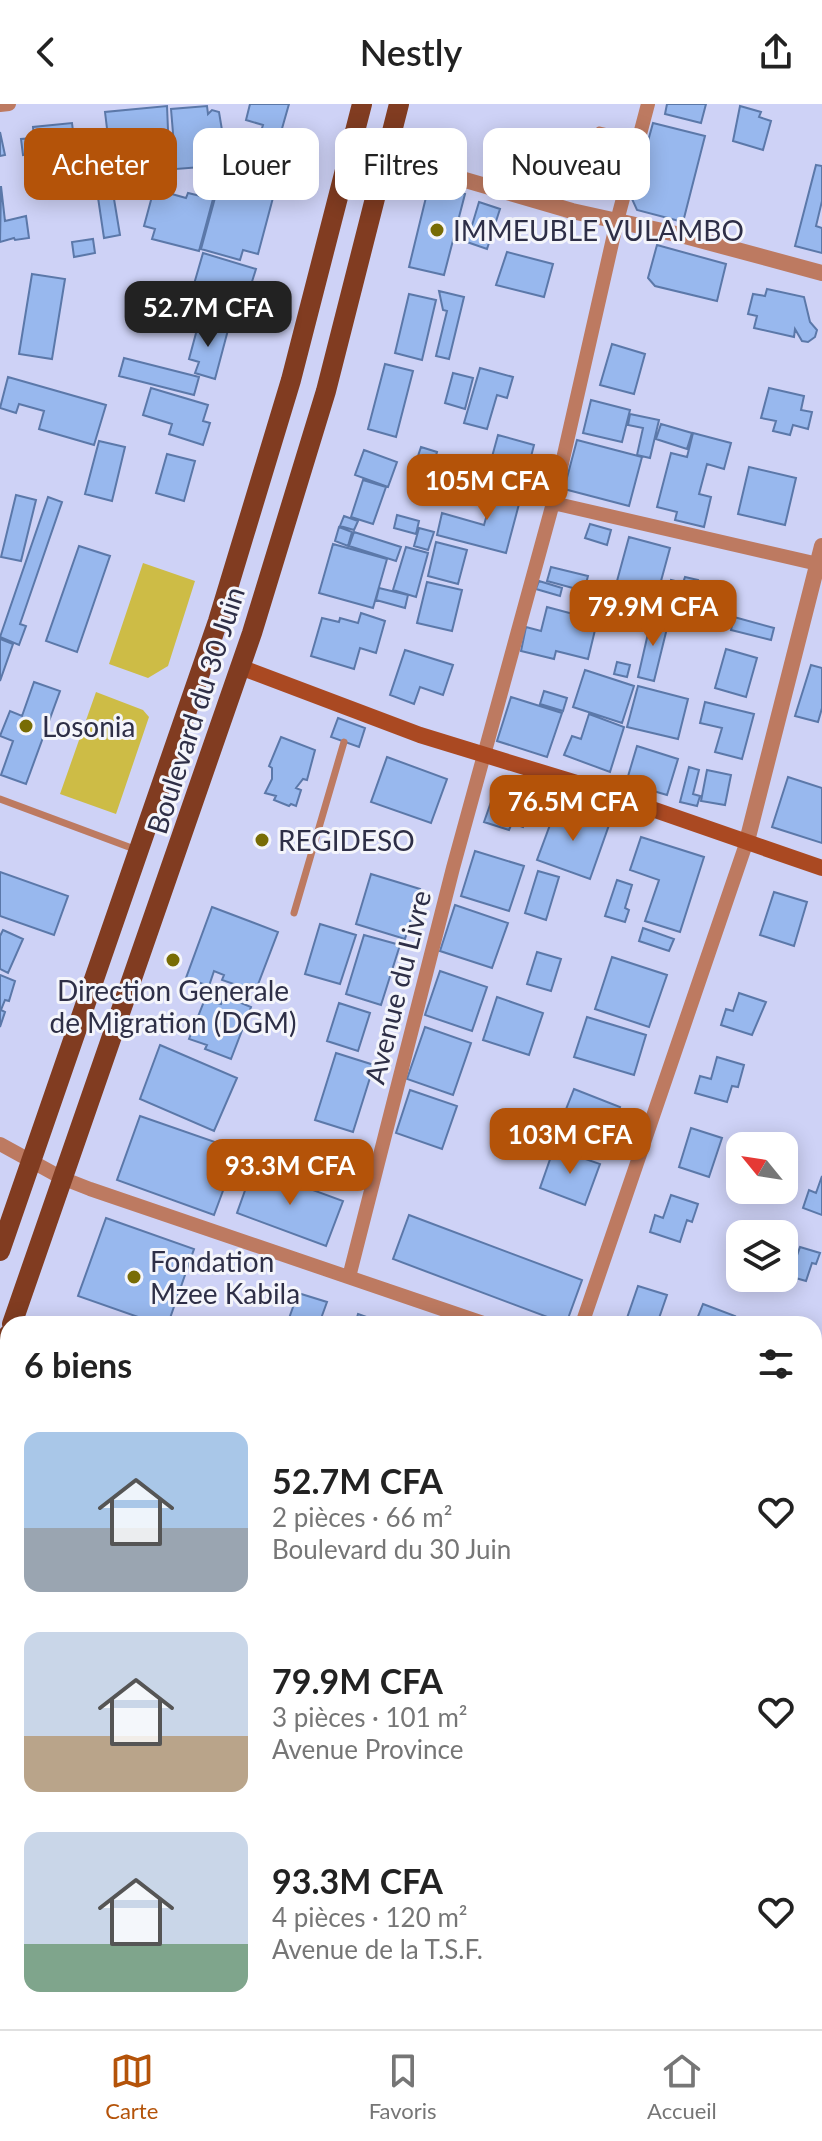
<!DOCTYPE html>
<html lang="fr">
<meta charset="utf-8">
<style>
:root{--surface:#fff;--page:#f6f6f6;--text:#222;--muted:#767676;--line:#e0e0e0;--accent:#b45309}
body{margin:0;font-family:Lato,sans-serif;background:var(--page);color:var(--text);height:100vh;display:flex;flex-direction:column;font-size:30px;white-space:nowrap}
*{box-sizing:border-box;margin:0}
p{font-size:26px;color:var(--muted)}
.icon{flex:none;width:44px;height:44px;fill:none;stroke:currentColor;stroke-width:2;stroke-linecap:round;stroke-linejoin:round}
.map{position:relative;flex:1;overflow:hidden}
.sheet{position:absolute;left:0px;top:1212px;width:822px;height:714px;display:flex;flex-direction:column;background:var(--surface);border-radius:24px 24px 0 0;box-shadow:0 4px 20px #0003}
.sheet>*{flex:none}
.banner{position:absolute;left:24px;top:24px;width:774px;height:72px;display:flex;gap:16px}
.needle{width:52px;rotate:300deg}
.fabs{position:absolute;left:726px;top:1028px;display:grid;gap:16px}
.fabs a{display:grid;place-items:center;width:72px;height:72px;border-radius:16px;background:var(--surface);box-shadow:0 4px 20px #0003;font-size:40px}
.price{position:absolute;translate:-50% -68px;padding:0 18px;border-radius:16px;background:var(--accent);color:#fff;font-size:26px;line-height:52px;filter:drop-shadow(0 2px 4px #0008)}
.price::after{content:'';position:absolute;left:50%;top:48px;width:24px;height:18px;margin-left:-12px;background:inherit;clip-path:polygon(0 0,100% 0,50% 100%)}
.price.current{background:#222;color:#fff}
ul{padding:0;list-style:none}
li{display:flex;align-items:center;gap:24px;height:200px;padding:0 24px}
li span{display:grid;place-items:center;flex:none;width:224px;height:160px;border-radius:16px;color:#555}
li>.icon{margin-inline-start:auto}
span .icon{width:96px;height:96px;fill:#fffc;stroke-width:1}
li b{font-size:34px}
h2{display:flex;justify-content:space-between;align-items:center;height:96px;padding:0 24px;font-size:34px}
.chip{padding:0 28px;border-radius:16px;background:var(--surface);box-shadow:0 4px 20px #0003;font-size:28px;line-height:72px}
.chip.current{background:var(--accent);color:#fff}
header{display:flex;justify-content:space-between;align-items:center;height:104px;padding:0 24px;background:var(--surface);font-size:36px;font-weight:600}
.menu{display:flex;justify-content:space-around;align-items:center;height:112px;border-top:2px solid var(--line);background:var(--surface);font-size:22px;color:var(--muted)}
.menu a{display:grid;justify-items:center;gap:4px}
.menu .current{color:var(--accent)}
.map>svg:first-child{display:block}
</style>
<header><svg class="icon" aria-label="back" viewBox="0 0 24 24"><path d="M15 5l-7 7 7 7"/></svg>Nestly<svg class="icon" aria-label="share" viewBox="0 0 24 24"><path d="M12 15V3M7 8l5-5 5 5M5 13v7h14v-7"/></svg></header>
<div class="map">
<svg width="822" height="1925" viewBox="0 0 822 1925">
<rect width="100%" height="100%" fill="#ced2f6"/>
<!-- green -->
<path fill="#cdbc46" d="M 143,459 L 195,477 L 168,562 L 148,574 L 109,560 Z
M 96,588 L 143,606 L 149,613 L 116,710 L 60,690 Z
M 0,1765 L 8,1768 L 8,1812 L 0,1834 Z
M 822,1780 L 822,1925 L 604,1925 L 616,1918 L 814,1918 L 814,1787 Z"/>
<!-- building -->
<path fill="#98b8ee" stroke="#5b78a9" stroke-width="2" d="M 250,0 L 289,0 L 277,42 L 286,45 L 281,65 L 233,52 L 238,31 L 258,37 L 263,21 L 246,16 Z
M 667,0 L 706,0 L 701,19 L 665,10 Z
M 167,2 L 168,26 L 156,27 L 157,36 L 141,38 L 144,57 L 122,60 L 119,40 L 109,41 L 105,8 Z
M 207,2 L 208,10 L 212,6 L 219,8 L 222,26 L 216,52 L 213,53 L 214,62 L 176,65 L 171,5 Z
M 740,2 L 761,8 L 759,13 L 771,17 L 763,46 L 733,37 Z
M 72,19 L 75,43 L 61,44 L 62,52 L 38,54 L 37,49 L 23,51 L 21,35 L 34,34 L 33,23 Z
M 653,19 L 705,32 L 683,118 L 637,106 L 632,95 Z
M 0,28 L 5,51 L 0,52 Z
M 224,61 L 278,75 L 258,150 L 243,146 L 240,156 L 201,145 Z
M 816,61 L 822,62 L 822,97 L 816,122 L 822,124 L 822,149 L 795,142 Z
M 111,77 L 120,131 L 104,134 L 96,80 Z
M 429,81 L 465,90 L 444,171 L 409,163 Z
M 1,82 L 5,117 L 26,112 L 29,134 L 15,136 L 14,134 L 0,138 Z
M 154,85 L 186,94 L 188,89 L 213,95 L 199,147 L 152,135 L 155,125 L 144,122 Z
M 479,98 L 500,105 L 487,145 L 467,138 Z
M 93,135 L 95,149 L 74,153 L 72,138 Z
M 657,141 L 726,160 L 717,197 L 655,182 L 648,174 Z
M 507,148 L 553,160 L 544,193 L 496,181 Z
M 203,149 L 256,165 L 244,203 L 192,187 Z
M 32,170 L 65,175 L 52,255 L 19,250 Z
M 767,185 L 804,193 L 810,218 L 817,226 L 815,233 L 808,238 L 802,237 L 795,225 L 794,233 L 754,224 L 757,212 L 748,210 L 753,190 L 765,192 Z
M 439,187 L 464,193 L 449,255 L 436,252 L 447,207 L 443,206 Z
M 409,190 L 436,196 L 422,256 L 395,249 Z
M 199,218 L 228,226 L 215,275 L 195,269 L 199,258 L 189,255 Z
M 612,240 L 645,250 L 634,290 L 600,281 Z
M 124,254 L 199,273 L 194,291 L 119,272 Z
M 385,260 L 413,267 L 396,333 L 368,325 Z
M 480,264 L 513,273 L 507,294 L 497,291 L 487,325 L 464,319 Z
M 453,269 L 473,274 L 465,305 L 445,299 Z
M 8,273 L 106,301 L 94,341 L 39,325 L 44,307 L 19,300 L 16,309 L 0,304 Z
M 151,284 L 208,301 L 203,317 L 210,319 L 203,341 L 169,330 L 172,320 L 143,311 Z
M 769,284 L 804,292 L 801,306 L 812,308 L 808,325 L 793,321 L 790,331 L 773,327 L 776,317 L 761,314 Z
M 591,296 L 630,306 L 622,338 L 583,329 Z
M 630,310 L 659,316 L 650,354 L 637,351 L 643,324 L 628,321 Z
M 661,320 L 692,329 L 687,345 L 656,335 Z
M 693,329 L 731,339 L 724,365 L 707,360 L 699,390 L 711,393 L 704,423 L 675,416 L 677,408 L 657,403 L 671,349 L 687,353 Z
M 498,331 L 534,341 L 524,380 L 487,371 Z
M 577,336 L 642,353 L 629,402 L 564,385 Z
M 99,337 L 125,343 L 112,397 L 85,390 Z
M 421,343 L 437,348 L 430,373 L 419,370 L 422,357 L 417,355 Z
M 364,346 L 397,358 L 388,383 L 355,371 Z
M 167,350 L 195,357 L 184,397 L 156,389 Z
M 749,363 L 796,374 L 785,421 L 738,410 Z
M 363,376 L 386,383 L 373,420 L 351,413 Z
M 496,378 L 523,385 L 506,449 L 437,431 L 442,409 L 484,421 Z
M 16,391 L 36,396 L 21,457 L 1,453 Z
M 48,393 L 62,398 L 20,520 L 26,522 L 19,541 L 0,533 Z
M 397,411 L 419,417 L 416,430 L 394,424 Z
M 344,412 L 358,417 L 354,426 L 340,422 Z
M 590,420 L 611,426 L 607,441 L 585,434 Z
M 339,423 L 352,428 L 348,442 L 335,437 Z
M 419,424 L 434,428 L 428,446 L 414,442 Z
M 354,428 L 401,443 L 396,457 L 349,442 Z
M 629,433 L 670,444 L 658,488 L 617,477 Z
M 436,438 L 467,446 L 458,480 L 428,472 Z
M 333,440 L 387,455 L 373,504 L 319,489 Z
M 79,442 L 110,452 L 77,548 L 46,537 Z
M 406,443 L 428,449 L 416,493 L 393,486 Z
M 551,463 L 588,472 L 584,487 L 547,477 Z
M 685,473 L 698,476 L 694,490 L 710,494 L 703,523 L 658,512 L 665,483 L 669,484 L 671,476 L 683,479 Z
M 539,477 L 562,484 L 560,492 L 536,485 Z
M 427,478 L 462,486 L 452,527 L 417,519 Z
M 625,481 L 658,489 L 654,506 L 620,497 Z
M 379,484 L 408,491 L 405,504 L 376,496 Z
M 547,503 L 577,511 L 575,522 L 595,526 L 588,555 L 556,547 L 554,555 L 521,547 L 526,523 L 541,527 Z
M 361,509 L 385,517 L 376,549 L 360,544 L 354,565 L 311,552 L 322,514 L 339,518 L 340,514 L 358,519 Z
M 652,512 L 669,516 L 654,577 L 638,573 Z
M 734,513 L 774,524 L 771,536 L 731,526 Z
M 0,535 L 13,540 L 0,577 Z
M 726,545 L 757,554 L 746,593 L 715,584 Z
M 405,546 L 453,561 L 443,591 L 420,583 L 414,600 L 390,591 Z
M 617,558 L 630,561 L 627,573 L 614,570 Z
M 811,561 L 822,564 L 822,604 L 818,618 L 795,612 Z
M 585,566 L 634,582 L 622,619 L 573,603 Z
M 34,578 L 60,587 L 26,680 L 1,671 L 13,637 L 0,632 L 10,607 L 22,612 Z
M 638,582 L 688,595 L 678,635 L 627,623 Z
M 544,587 L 567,594 L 563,607 L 540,600 Z
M 511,593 L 562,609 L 547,653 L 497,637 Z
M 705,598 L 754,610 L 742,655 L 715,648 L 722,624 L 700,619 Z
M 589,610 L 624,623 L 610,668 L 564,651 L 572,632 L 581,635 Z
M 338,614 L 365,624 L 359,643 L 331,633 Z
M 281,633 L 315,646 L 307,676 L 303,675 L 296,684 L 301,686 L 296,702 L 291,700 L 289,702 L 274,696 L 276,692 L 265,689 L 272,675 L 272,664 L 269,662 Z
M 637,642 L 678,655 L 667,691 L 626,679 Z
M 387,653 L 447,675 L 431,719 L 371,698 Z
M 689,663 L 699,666 L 693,690 L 700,692 L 697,702 L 680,698 Z
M 707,666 L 731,671 L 725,701 L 701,697 Z
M 788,673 L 822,684 L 822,739 L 772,723 Z
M 497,681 L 528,689 L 524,700 L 530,702 L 523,723 L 512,719 L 509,726 L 484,718 Z
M 557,702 L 609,721 L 590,775 L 537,756 Z
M 641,733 L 704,753 L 680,828 L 645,817 L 659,776 L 630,766 Z
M 475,747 L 524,762 L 509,807 L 461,792 Z
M 538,767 L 559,773 L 546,816 L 525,809 Z
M 0,768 L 68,792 L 54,831 L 0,812 Z
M 371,770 L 420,785 L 405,835 L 356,820 Z
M 617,776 L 632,781 L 625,804 L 629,806 L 625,818 L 605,812 Z
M 774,788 L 807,798 L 794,842 L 760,831 Z
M 455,801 L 508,819 L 492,864 L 440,847 Z
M 212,803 L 278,828 L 257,883 L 248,880 L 241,899 L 251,903 L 231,955 L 205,945 L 207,941 L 189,935 L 205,895 L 221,900 L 224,893 L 228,895 L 234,880 L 222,876 L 224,871 L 214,867 L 209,882 L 186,874 Z
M 320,820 L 356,831 L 340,880 L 305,870 Z
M 643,824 L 674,835 L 669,847 L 639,837 Z
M 3,826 L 23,835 L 8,869 L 0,865 L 0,832 Z
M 364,831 L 400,841 L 381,901 L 346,890 Z
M 537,848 L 561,855 L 551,887 L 527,880 Z
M 612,853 L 667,871 L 649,923 L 595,905 Z
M 440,867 L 487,883 L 472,927 L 425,911 Z
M 0,871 L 15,877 L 9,897 L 5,896 L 1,906 L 5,908 L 0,923 Z
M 739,889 L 766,898 L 752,931 L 721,921 L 726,905 L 733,907 Z
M 497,893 L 543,909 L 529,951 L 483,936 Z
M 339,899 L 370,909 L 358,947 L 327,937 Z
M 587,913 L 646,931 L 634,971 L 574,953 Z
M 425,923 L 471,939 L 453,991 L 407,975 Z
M 160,941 L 237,974 L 214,1027 L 140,995 Z
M 336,949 L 374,961 L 353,1028 L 315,1016 Z
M 717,953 L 744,961 L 738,983 L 732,982 L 727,998 L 695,989 L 700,972 L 711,975 Z
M 574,985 L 620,1003 L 602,1047 L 557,1028 Z
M 410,986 L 457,1002 L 442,1045 L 396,1029 Z
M 140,1012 L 238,1046 L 214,1111 L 117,1076 Z
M 691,1024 L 722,1034 L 709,1073 L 679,1063 Z
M 554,1044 L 600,1060 L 585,1101 L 540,1084 Z
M 253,1064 L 343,1097 L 326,1142 L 237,1109 Z
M 822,1072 L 822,1111 L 803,1104 L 809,1086 L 816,1089 Z
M 671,1091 L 698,1100 L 692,1118 L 687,1116 L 680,1138 L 650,1128 L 655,1111 L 663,1114 Z
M 409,1111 L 582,1176 L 566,1220 L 393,1155 Z
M 106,1114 L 194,1145 L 168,1220 L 158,1220 L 78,1192 Z
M 800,1143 L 820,1149 L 816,1160 L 812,1159 L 806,1177 L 785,1171 L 791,1156 L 795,1157 Z
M 638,1182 L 667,1191 L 657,1220 L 634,1220 L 626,1217 Z
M 298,1189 L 327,1198 L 319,1220 L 287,1220 Z
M 703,1200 L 735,1212 L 732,1220 L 695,1220 Z
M 358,1210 L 386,1220 L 355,1220 Z
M 0,1510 L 7,1513 L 8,1517 L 8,1593 L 4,1591 L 1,1601 Z
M 822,1575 L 822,1608 L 814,1605 Z"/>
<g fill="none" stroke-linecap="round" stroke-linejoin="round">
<!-- service -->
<path stroke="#bd7a61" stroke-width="7" d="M 599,26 L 637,35
M 0,695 L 137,746
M 294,809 L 344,638
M 0,1333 L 8,1335
M 814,1394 L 822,1402
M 0,1888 L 2,1891 L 0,1897
M 47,1918 L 65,1925
M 151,1918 L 171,1925"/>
<!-- minor -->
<path stroke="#bd7a61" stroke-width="14" d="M 0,1 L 9,0
M 553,399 L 822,461
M 0,1040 L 62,1074 L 90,1085 L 486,1220
M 349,1173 L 453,764 L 553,399 L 617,117 L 648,0
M 582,1220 L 747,737
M 814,1358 L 822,1335
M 814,1628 L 822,1632
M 489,1925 L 498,1918"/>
<!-- tertiary -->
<path stroke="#bd7a61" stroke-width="16" d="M 351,46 L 386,53 L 572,107 L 685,132 L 822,169
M 747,737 L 822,442"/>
<!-- secondary -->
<path stroke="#aa4922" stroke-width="16" d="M 240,563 L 420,631 L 583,681 L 822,764"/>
<!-- primary -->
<path stroke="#813c21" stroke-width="20" d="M 0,1147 L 218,517 L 291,276 L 362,0
M 12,1220 L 252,529 L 326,287 L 399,0
M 0,1254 L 8,1231"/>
</g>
<!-- markers -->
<g fill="#786c05" stroke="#f4f5fb" stroke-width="3">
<circle cx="437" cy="126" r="8"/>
<circle cx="26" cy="622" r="8"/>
<circle cx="262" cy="736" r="8"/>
<circle cx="173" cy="856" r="8"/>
<circle cx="134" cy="1173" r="8"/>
</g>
<g text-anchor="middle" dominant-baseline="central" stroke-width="6" stroke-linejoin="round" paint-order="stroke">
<!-- poi labels -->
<g font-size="28" fill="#2e2f47" stroke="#f4f5fb" text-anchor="start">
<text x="453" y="126">IMMEUBLE VULAMBO</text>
<text x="42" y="622">Losonia</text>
<text x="278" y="736">REGIDESO</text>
<text x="173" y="886" text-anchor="middle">Direction Generale<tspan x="173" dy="32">de Migration (DGM)</tspan></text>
<text x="150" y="1157">Fondation<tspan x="150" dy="32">Mzee Kabila</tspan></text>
</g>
<!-- street labels -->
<g font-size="28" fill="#2e2f47" stroke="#f4f5fb">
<text transform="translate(195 606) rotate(-72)">Boulevard du 30 Juin</text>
<text transform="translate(397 883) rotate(-76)">Avenue du Livre</text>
</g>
</g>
</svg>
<div class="fabs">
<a><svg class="needle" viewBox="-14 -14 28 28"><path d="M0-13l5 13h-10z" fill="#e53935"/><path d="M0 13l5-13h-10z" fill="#767676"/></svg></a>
<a><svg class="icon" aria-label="layers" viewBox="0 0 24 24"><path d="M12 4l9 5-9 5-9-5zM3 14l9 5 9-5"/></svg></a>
</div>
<b class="price current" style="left:208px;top:245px">52.7M CFA</b>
<b class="price" style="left:487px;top:418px">105M CFA</b>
<b class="price" style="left:653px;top:544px">79.9M CFA</b>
<b class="price" style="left:573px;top:739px">76.5M CFA</b>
<b class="price" style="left:570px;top:1072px">103M CFA</b>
<b class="price" style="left:290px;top:1103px">93.3M CFA</b>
<div class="banner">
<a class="chip current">Acheter</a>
<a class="chip">Louer</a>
<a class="chip">Filtres</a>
<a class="chip">Nouveau</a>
</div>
<section class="sheet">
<h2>6 biens<svg class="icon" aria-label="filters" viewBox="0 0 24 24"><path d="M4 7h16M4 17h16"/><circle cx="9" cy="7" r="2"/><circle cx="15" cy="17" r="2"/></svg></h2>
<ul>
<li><span style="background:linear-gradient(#a9c7e8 60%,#9aa5b1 0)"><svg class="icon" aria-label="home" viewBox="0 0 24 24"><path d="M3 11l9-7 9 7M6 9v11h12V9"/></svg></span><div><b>52.7M CFA</b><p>2 pièces · 66 m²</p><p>Boulevard du 30 Juin</p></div><svg class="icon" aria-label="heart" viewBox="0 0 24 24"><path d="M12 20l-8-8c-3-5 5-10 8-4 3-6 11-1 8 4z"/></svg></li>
<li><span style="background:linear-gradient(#c9d6e8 65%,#b9a48a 0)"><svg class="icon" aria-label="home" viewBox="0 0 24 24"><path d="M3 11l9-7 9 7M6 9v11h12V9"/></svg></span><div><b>79.9M CFA</b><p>3 pièces · 101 m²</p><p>Avenue Province</p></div><svg class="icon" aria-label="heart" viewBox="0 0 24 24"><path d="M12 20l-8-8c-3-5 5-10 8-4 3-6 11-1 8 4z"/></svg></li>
<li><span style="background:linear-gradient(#c9d6e8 70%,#7fa58c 0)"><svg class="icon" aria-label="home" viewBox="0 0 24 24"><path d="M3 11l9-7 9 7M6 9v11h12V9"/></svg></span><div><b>93.3M CFA</b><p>4 pièces · 120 m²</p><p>Avenue de la T.S.F.</p></div><svg class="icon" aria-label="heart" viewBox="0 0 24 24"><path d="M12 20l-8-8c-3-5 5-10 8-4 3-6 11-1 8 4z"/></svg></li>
</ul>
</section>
</div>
<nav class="menu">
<a class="current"><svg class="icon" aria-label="map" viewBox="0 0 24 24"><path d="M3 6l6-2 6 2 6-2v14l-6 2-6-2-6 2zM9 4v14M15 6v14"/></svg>Carte</a>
<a><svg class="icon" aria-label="saved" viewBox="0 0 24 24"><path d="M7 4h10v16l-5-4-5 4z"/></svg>Favoris</a>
<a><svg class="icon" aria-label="home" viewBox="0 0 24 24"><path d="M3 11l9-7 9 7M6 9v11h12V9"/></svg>Accueil</a>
</nav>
